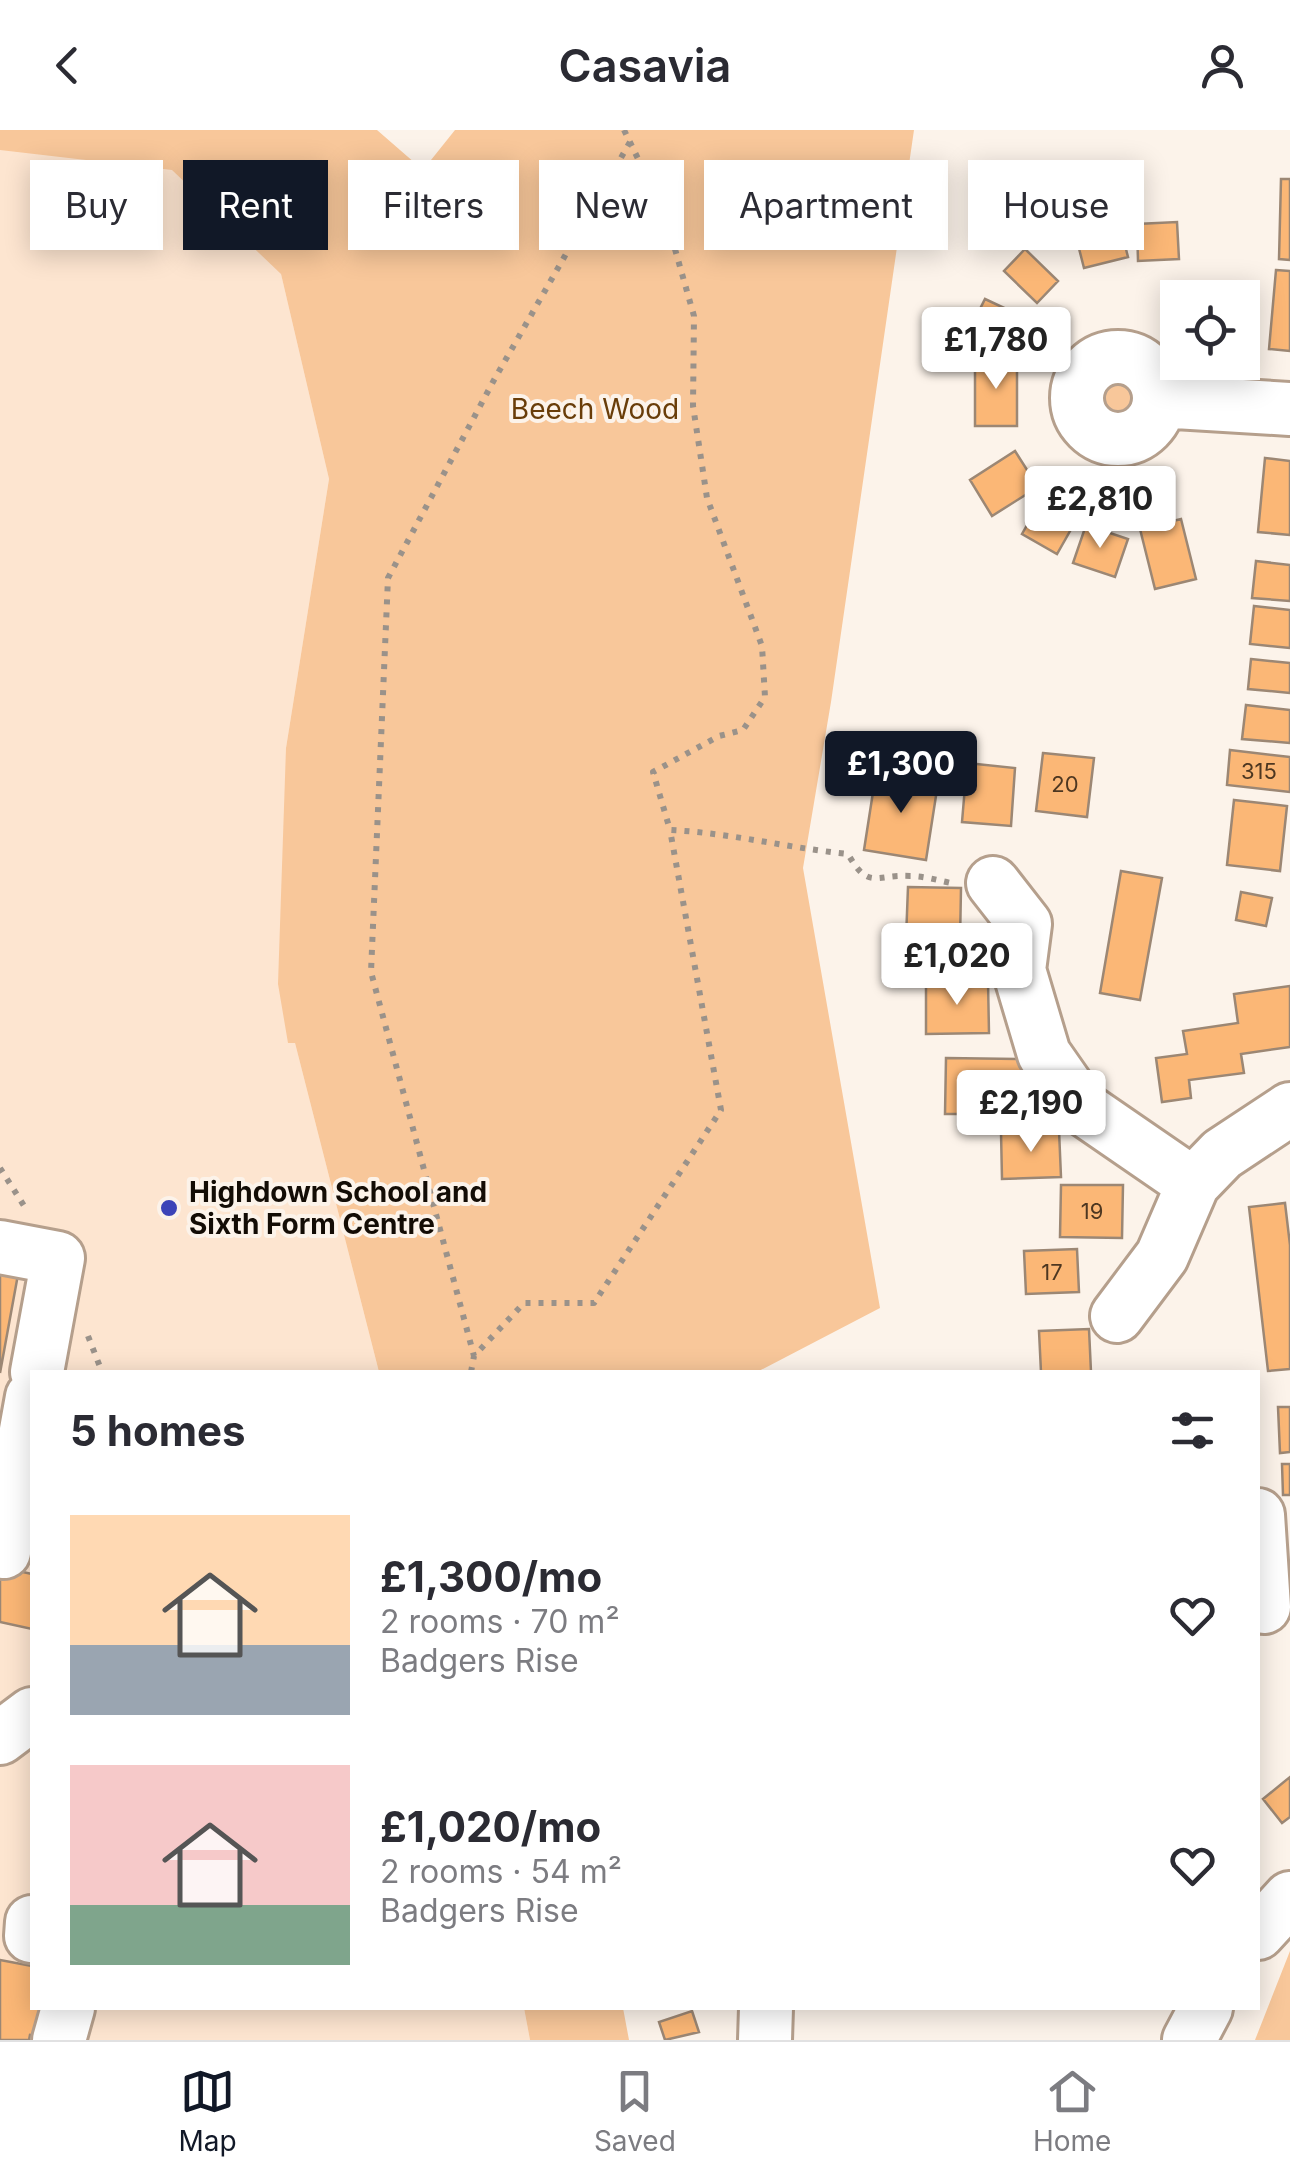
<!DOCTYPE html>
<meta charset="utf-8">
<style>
:root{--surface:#fff;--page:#f2f2f3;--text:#2b2b33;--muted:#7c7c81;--line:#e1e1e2;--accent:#111827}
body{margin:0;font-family:Inter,sans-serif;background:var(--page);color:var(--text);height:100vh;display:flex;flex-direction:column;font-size:38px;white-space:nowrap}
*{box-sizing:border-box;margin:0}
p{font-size:32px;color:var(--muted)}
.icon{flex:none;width:55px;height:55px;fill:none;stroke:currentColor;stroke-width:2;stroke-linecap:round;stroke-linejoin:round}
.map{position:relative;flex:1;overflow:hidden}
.side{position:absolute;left:30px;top:1240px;width:1230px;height:640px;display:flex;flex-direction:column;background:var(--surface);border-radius:0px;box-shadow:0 5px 25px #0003}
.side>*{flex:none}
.guide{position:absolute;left:30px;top:30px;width:1230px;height:90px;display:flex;gap:20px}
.buttons{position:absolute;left:1160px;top:150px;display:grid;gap:20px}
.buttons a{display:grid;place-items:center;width:100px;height:100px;border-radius:0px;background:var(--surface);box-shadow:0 5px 25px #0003;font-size:50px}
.price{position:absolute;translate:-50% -85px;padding:0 22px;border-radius:10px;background:#fff;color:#222;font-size:32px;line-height:65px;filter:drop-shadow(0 2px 5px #0008)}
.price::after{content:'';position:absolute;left:50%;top:60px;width:30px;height:22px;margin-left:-15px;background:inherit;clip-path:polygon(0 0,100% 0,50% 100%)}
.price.selected{background:var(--accent);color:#fff}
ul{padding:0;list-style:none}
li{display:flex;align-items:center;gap:30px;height:250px;padding:0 40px}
li span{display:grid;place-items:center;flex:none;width:280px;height:200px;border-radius:0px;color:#555}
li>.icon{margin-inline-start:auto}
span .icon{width:120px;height:120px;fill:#fffc;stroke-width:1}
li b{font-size:42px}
h2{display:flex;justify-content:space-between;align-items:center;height:120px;padding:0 40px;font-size:42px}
.chip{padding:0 35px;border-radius:0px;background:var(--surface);box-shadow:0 5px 25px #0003;font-size:35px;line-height:90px}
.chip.selected{background:var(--accent);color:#fff}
header{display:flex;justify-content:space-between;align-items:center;height:130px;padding:0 40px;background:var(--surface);font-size:45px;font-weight:600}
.tabs{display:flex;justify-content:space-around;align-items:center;height:140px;border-top:2px solid var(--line);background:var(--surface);font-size:28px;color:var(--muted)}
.tabs a{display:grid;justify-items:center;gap:5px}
.tabs .selected{color:var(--accent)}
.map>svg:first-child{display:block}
</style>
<header><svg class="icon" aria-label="back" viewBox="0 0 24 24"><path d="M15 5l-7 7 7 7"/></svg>Casavia<svg class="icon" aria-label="person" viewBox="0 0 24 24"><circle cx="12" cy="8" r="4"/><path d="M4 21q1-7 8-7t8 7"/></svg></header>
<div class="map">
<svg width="1290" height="1910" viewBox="0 0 1290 1910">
<rect width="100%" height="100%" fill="#fcf3ea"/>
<!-- built -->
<path fill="#fde5d0" d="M 0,0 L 207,0 L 281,144 L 329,349 L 286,618 L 295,913 L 379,1242 L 32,1242 L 32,1878 L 524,1878 L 530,1910 L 0,1910 Z"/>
<!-- green -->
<path fill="#f8c79a" d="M 0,0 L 377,0 L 423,40 L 455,0 L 914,0 L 831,572 L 803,738 L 880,1178 L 757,1242 L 379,1242 L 295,913 L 288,913 L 278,854 L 286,618 L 329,349 L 281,144 L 172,40 L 0,20 Z
M1093 268a24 24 0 1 1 48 0a24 24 0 1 1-48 0Z
M 1290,1821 L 1290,1910 L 1255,1910 Z
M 524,1878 L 623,1878 L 629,1910 L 530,1910 Z"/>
<!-- building -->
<path fill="#fbb776" stroke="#9c8774" stroke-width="2.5" d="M 1281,49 L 1290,49 L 1290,130 L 1279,129 Z
M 1118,88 L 1128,127 L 1084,138 L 1074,99 Z
M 1177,92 L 1179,129 L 1138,131 L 1137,94 Z
M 1025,119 L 1058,151 L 1037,173 L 1004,141 Z
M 1276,140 L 1290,141 L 1290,221 L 1269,219 Z
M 985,169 L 1026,188 L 1013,217 L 971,197 Z
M 975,227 L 1017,227 L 1017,296 L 975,296 Z
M 1015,321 L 1038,357 L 992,386 L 970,350 Z
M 1265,328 L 1290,331 L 1290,405 L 1258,402 Z
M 1043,367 L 1078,387 L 1057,424 L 1022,404 Z
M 1181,389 L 1196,449 L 1155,459 L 1140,399 Z
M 1086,395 L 1128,409 L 1115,447 L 1073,433 Z
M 1256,431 L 1290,435 L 1290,471 L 1252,468 Z
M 1254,476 L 1290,480 L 1290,518 L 1250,514 Z
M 1251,529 L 1290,533 L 1290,563 L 1248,559 Z
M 1246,575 L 1290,580 L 1290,613 L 1242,609 Z
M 1230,620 L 1290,627 L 1290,662 L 1227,655 Z
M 1043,623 L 1094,628 L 1087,687 L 1036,681 Z
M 967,633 L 1015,638 L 1011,696 L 962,692 Z
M 876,643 L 938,653 L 926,730 L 864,720 Z
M 1234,670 L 1287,676 L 1280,741 L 1227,735 Z
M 1121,741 L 1162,748 L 1140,870 L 1100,863 Z
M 908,757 L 961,758 L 960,811 L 906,809 Z
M 1241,762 L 1272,768 L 1266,796 L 1236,790 Z
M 988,851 L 989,903 L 926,904 L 926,852 Z
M 1290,856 L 1290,917 L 1241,924 L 1244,943 L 1189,950 L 1191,968 L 1162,972 L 1156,928 L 1187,924 L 1183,901 L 1238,893 L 1234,864 Z
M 946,928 L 1026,929 L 1025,984 L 945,984 Z
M 1059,1000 L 1061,1047 L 1002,1049 L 1001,1002 Z
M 1061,1055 L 1123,1055 L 1122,1108 L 1060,1107 Z
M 1285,1073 L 1290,1115 L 1290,1239 L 1268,1241 L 1249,1077 Z
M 1077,1119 L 1079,1162 L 1026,1164 L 1024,1121 Z
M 0,1135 L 19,1139 L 0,1243 Z
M 1089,1199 L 1091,1242 L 1041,1242 L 1039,1201 Z
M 1278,1277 L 1290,1277 L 1290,1322 L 1280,1323 Z
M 1282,1334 L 1290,1334 L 1290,1365 L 1283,1365 Z
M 0,1437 L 32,1444 L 32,1499 L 0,1492 Z
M 1290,1647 L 1290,1687 L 1282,1693 L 1263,1669 Z
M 0,1830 L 32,1836 L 32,1878 L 49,1878 L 44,1907 L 30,1905 L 29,1910 L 0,1910 Z
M 692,1881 L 699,1902 L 665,1910 L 659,1892 Z"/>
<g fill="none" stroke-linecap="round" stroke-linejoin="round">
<!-- minor casing -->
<g stroke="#b59f8c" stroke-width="58">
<path id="minor" d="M1077 268a41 41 0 1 1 82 0a41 41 0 1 1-82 0Z
M 1159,271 L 1290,279
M 993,753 L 1025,794 L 1019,840 L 1044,924 L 1081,977 L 1193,1054
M 0,1117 L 58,1128 L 37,1242
M 1117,1186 L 1162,1126 L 1193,1054 L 1222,1024 L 1290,979
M 1258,1385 L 1264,1477
M 4,1422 L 32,1267
M 0,1608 L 32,1584
M 1258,1803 L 1290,1768
M 31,1806 L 32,1792
M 59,1910 L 68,1878
M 765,1910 L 766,1878
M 1189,1910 L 1206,1878"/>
</g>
<!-- path -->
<path stroke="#9a928a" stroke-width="6" stroke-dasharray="5 8" stroke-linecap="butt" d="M 624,0 L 665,84 L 694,186 L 693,276 L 707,368 L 762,516 L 765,567 L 743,600 L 719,606 L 653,642 L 670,700 C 731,703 788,718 848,724 C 869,761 875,744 910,746 C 923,746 937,750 951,753
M 630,12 L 494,250 L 388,448 L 371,842 L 474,1226 L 524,1173 L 594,1173 L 721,980 L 670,700
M 0,1038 L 26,1079
M 88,1206 L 102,1242
M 471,1242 L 474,1226"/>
<!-- minor -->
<use href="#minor" stroke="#fff" stroke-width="52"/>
</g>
<!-- markers -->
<circle fill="#3c44b8" stroke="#fcf3ea" stroke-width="4" cx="169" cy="1078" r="10"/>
<g text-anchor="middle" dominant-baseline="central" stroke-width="8" stroke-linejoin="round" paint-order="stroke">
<!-- number labels -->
<g font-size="22" fill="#4d3721">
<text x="1259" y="641">315</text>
<text x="1065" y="654">20</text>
<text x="1092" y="1081">19</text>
<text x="1052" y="1142">17</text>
</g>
<!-- park labels -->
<g font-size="28" fill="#693d09" stroke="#fcf3ea">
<text x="595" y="279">Beech Wood</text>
</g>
<!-- poi labels -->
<g font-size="28" font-weight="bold" fill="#130c05" stroke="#fcf3ea" text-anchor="start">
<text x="189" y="1062">Highdown School and<tspan x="189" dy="32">Sixth Form Centre</tspan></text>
</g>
</g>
</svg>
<div class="buttons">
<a><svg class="icon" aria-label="locate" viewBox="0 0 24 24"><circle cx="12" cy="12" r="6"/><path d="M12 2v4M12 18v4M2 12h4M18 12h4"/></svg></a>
</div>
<b class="price" style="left:996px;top:262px">£1,780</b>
<b class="price" style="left:1100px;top:421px">£2,810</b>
<b class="price selected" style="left:901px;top:686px">£1,300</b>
<b class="price" style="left:957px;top:878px">£1,020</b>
<b class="price" style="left:1031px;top:1025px">£2,190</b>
<div class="guide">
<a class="chip">Buy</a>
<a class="chip selected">Rent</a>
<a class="chip">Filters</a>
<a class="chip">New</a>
<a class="chip">Apartment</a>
<a class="chip">House</a>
</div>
<section class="side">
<h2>5 homes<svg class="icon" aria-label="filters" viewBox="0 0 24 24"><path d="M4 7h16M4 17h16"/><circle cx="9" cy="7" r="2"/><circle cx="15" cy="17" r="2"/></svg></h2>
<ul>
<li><span style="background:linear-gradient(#ffd9b3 65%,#9aa5b1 0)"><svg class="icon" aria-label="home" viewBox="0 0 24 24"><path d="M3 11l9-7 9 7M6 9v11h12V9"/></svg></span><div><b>£1,300/mo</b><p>2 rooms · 70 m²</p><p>Badgers Rise</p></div><svg class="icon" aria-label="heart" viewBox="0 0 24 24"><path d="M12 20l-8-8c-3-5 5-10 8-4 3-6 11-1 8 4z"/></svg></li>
<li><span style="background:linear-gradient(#f6c9c9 70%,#7fa58c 0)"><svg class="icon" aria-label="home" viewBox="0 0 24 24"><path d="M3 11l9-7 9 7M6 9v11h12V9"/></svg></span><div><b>£1,020/mo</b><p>2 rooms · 54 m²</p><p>Badgers Rise</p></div><svg class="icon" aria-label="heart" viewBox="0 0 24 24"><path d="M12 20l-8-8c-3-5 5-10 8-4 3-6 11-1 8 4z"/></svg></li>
</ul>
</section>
</div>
<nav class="tabs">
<a class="selected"><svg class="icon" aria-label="map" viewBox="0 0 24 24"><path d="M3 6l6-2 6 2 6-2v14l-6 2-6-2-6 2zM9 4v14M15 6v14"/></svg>Map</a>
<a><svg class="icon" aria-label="saved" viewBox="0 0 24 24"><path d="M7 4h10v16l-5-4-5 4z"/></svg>Saved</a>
<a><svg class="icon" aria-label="home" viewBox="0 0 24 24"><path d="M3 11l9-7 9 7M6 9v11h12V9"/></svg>Home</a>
</nav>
